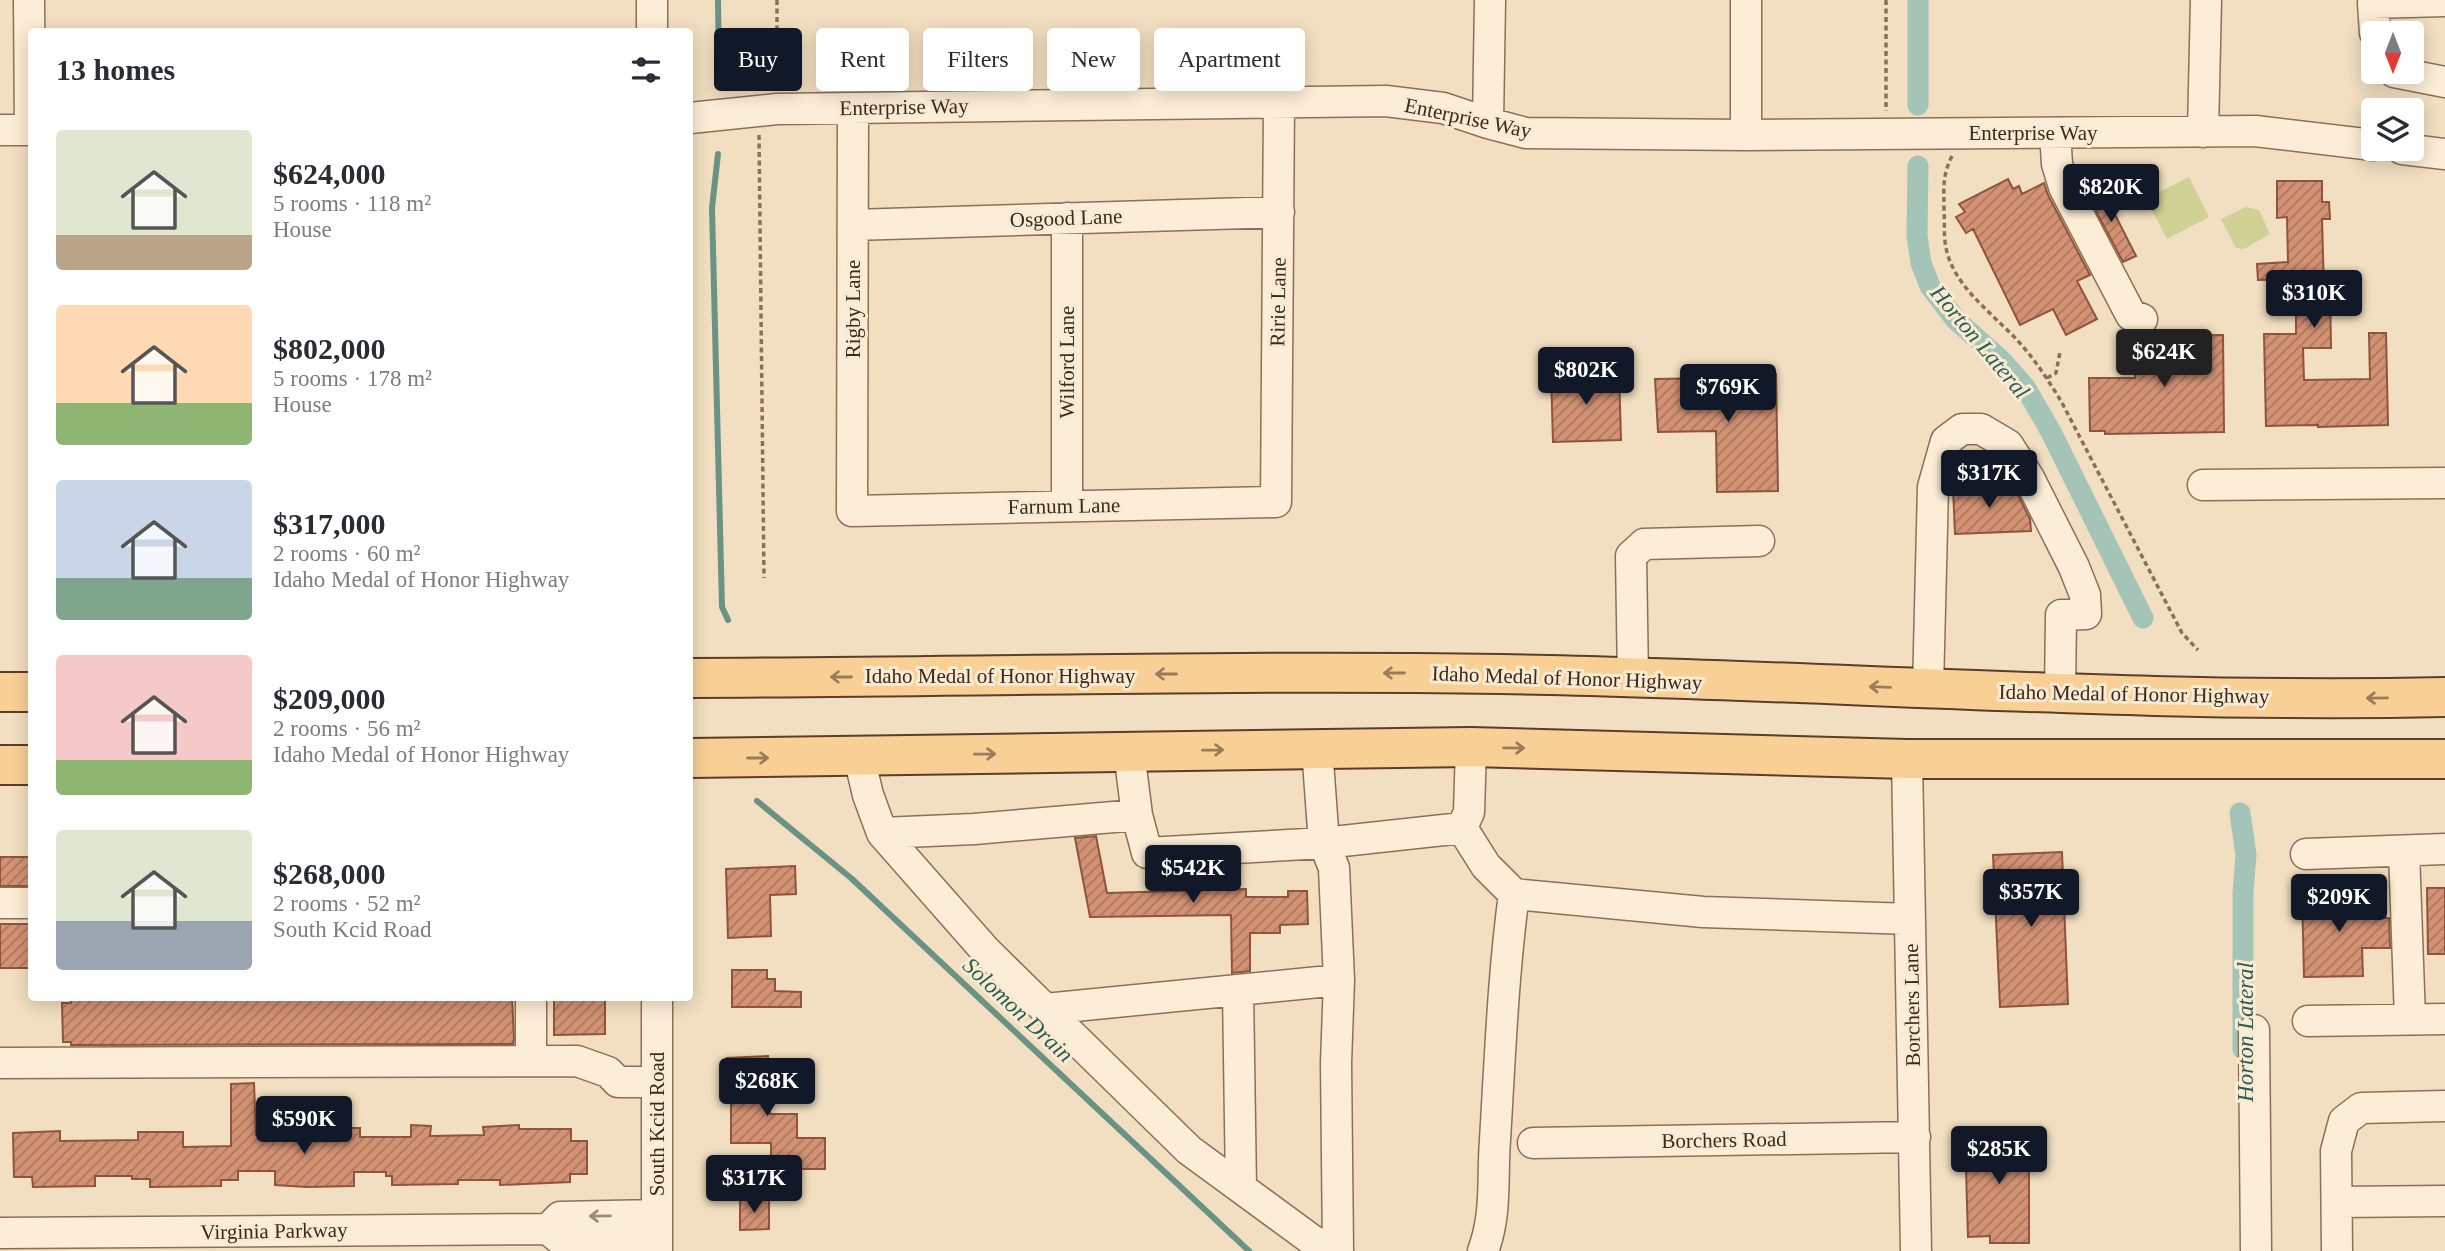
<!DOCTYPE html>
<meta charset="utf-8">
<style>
:root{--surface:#fff;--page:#f2f2f3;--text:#2b2b33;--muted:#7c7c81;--accent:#111827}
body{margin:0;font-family:"Times New Roman",serif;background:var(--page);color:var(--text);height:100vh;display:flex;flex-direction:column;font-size:26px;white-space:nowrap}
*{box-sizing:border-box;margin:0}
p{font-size:23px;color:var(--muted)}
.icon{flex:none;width:38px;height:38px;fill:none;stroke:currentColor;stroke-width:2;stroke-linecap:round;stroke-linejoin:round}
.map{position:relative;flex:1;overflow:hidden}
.side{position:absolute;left:28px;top:28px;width:665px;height:973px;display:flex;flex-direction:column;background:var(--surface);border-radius:7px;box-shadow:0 4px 18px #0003}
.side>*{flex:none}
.banner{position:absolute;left:714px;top:28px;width:665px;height:63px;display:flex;gap:14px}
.needle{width:46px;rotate:180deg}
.fabs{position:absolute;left:2361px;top:21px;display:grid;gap:14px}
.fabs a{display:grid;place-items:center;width:63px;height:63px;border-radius:7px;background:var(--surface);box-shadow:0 4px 18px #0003;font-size:35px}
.price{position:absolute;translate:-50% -60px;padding:0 16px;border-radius:7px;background:var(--accent);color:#fff;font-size:23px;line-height:46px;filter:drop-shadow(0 2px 4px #0008)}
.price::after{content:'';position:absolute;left:50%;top:42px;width:21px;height:16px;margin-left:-10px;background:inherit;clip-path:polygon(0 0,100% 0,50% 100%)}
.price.selected{background:#222;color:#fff}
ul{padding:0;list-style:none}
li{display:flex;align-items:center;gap:21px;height:175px;padding:0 28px}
li span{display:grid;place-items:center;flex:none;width:196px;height:140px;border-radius:7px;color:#555}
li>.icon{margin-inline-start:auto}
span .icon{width:84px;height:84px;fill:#fffc;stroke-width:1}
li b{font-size:30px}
h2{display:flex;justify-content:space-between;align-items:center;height:84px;padding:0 28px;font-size:30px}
.tag{padding:0 24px;border-radius:7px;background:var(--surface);box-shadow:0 4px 18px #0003;font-size:24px;line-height:63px}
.tag.selected{background:var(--accent);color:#fff}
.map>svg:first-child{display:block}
</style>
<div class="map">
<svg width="2445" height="1251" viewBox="0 0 2445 1251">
<defs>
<pattern id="building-hatch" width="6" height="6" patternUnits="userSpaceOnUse" patternTransform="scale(1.75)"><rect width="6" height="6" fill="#d39274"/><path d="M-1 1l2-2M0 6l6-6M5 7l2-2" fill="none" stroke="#ac775f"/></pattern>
</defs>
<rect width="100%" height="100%" fill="#f2dfc1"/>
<!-- green -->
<path fill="#d0d194" d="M 2189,177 L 2209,217 L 2167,239 L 2146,199 Z
M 2246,207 L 2259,210 L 2270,234 L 2244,249 L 2236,248 L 2221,219 Z"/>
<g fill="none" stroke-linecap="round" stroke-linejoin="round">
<!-- stream -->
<path stroke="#6a9385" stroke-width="6" d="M 718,0 L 719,76
M 718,154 L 712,208 L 722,607 L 728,620
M 757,801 L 851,878 L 1249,1251"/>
<!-- canal -->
<path stroke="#a4c4b8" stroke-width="21" d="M 1918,105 L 1918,0
M 1918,166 L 1917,236 L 1921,263 L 1930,286 L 1956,320 L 2000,359 L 2025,387 L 2051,432 L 2143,618
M 2240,813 L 2246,855 L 2243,893 L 2243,1049"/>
</g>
<!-- building -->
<path fill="url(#building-hatch)" stroke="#8f543b" stroke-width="2" d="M 2008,179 L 2013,189 L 2019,186 L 2022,194 L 2044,183 L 2048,195 L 2090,275 L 2077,281 L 2097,319 L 2066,335 L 2053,309 L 2020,325 L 1973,229 L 1966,233 L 1956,217 L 1965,212 L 1959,204 Z
M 2277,181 L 2322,181 L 2322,202 L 2329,202 L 2330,219 L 2322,219 L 2324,290 L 2330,290 L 2331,348 L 2303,348 L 2304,380 L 2370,379 L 2369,333 L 2386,333 L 2388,425 L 2318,427 L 2318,425 L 2266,426 L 2264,334 L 2296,334 L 2296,279 L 2258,280 L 2257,264 L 2288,262 L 2287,217 L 2277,218 Z
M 2101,187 L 2136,256 L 2123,262 L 2087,194 Z
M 2223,335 L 2224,432 L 2105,434 L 2105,431 L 2090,431 L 2089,378 L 2135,378 L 2135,336 Z
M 1619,372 L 1621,440 L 1553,442 L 1551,373 Z
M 1776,374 L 1778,491 L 1717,492 L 1716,431 L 1658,432 L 1655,379 L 1715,378 L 1715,375 Z
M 2013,485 L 2030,519 L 2031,531 L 1955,534 L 1953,488 Z
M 1096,836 L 1107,893 L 1246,889 L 1246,897 L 1288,897 L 1288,891 L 1307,891 L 1308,924 L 1280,925 L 1280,933 L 1250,933 L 1250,971 L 1232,973 L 1231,915 L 1090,917 L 1075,838 Z
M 2062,852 L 2068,1004 L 2000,1007 L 1993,855 Z
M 0,857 L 32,857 L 32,886 L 0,886 Z
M 795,866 L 796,894 L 770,895 L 771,936 L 728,938 L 726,869 Z
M 2427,888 L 2445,888 L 2445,954 L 2428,954 Z
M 2360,891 L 2361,918 L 2389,918 L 2390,948 L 2362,948 L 2363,976 L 2304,977 L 2302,893 Z
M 0,924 L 31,924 L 31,968 L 0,968 Z
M 732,970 L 767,970 L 767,979 L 775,979 L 775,991 L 801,992 L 801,1007 L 732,1007 Z
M 71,998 L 512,998 L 514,1039 L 513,1044 L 71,1045 L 71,1042 L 63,1042 L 62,1003 L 71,1003 Z
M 554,998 L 605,998 L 605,1034 L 554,1035 Z
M 768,1056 L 770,1114 L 797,1114 L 797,1138 L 825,1138 L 825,1169 L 771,1169 L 771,1143 L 731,1143 L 731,1100 L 728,1100 L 727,1058 Z
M 254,1083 L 256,1135 L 298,1135 L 298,1142 L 331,1141 L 331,1128 L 360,1128 L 360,1137 L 411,1137 L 411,1125 L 431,1126 L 430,1136 L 484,1135 L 483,1127 L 519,1125 L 519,1129 L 571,1129 L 571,1141 L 587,1141 L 587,1174 L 570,1174 L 570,1182 L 500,1185 L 500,1180 L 458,1180 L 458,1184 L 392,1185 L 392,1176 L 386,1176 L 386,1172 L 354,1172 L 354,1186 L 307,1187 L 275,1185 L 275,1171 L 238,1171 L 238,1180 L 221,1180 L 221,1186 L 150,1187 L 150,1179 L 132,1179 L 132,1176 L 95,1176 L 95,1186 L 33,1187 L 32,1177 L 14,1177 L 13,1133 L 60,1131 L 60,1141 L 138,1140 L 138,1132 L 183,1132 L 183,1147 L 231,1146 L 231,1084 Z
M 1989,1129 L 2029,1129 L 2029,1243 L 1990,1243 L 1990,1236 L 1968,1237 L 1965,1136 L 1990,1135 Z
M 740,1200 L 769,1200 L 769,1229 L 740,1230 Z"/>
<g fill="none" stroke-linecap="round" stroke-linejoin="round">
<!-- minor casing -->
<g stroke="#8d6f57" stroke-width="33">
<path id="minor" d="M 29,0 L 30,130
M 1746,0 L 1746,135
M 652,32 L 652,0
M 2375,33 L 2373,3 L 2445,1
M 2394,72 L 2445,82
M 853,108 L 852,511 L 1276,502 L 1279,102
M 690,118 L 777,109 L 1386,101 L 1443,108 L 1488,123 L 1526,133 L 1746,135 L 2255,131 L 2373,145
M 1488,123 L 1490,0
M 0,130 L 32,130
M 2203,132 L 2206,0
M 2055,133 L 2057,164 L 2064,187 L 2131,315 L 2142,319
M 2402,149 L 2445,154
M 1067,218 L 1067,506
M 853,225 L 1279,212
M 2203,485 L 2443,483
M 1633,679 L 1631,556 L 1644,544 L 1759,541
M 1928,689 L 1933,487 L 1946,441 L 1962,429 L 1981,429 L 2008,445 L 2029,478 L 2074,567 L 2085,595 L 2086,614 L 2061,615 L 2060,693
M 1317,748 L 1324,843 L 1334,868 L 1339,980 L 1336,1063 L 1338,1251
M 1129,752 L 1137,815 L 1147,853 L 1324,843 L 1462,828 L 1469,812 L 1471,747
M 859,757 L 868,795 L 882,833 L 974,829 L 1137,815
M 1907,759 L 1916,1251
M 1462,828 L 1486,866 L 1514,894 L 1703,912 L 1910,919
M 882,833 L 985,950 L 1045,1009 L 1339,980
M 2404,851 L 2410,1019
M 2306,854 L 2445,849
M 0,903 L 32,903
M 1238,990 L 1241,1188
M 531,998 L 531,1060
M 1045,1009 L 1189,1150 L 1312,1240 L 1333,1251
M 2308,1021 L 2445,1019
M 2254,1030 L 2256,1251
M 0,1063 L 577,1061 L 608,1072 L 618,1082 L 657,1082
M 1533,1143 L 1915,1137
M 2337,1202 L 2445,1201
M 548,1229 L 560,1217 L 657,1215
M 0,1233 L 548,1229 L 561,1240 L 657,1240
M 657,1251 L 657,998
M 1483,1251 C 1497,1214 1492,1179 1495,1140 C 1500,1058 1503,975 1514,894
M 2337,1251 L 2336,1151 L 2344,1121 L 2361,1108 L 2445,1106"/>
</g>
<!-- major casing -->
<g stroke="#5b3d2c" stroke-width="42">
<path id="major" d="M 690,678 C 960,677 1231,670 1501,674 C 1816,679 2130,704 2445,697
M 0,692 L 32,692
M 690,758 L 1471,747 L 1907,759 L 2445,759
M 0,765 L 32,765"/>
</g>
<!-- path -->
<path stroke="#8d6f57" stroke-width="3.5" stroke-dasharray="5 3.5" stroke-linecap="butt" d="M 777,0 L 777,85
M 1886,0 L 1886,111
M 759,135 L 764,578
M 1952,156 C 1942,176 1944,188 1944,209 C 1945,223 1943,238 1947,252 C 1956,288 1993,314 2017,340 C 2034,358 2048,380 2061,401 L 2182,633 L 2198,650
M 2047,378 L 2056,373 L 2060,352"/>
<!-- minor -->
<use href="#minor" stroke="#fcedd6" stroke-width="30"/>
<!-- major -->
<use href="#major" stroke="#f8d096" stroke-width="38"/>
</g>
<!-- one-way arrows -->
<defs><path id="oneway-shaft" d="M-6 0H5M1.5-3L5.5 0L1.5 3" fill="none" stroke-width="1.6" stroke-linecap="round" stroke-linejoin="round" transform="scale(1.75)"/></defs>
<g stroke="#9a7c5a">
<use href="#oneway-shaft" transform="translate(1394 673) rotate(-180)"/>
<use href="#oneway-shaft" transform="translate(1166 674) rotate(180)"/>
<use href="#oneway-shaft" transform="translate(841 677) rotate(180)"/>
<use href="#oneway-shaft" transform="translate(1880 687) rotate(-178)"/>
<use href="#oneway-shaft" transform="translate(2377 698) rotate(179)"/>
<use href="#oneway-shaft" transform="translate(1514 748) rotate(1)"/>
<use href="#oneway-shaft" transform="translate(1213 750) rotate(-1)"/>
<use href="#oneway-shaft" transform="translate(985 754) rotate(-1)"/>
<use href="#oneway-shaft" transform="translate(758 758)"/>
</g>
<use stroke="#9c8b7a" href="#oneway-shaft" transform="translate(600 1216) rotate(179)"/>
<g text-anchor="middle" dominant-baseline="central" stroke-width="6" stroke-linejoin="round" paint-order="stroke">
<!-- street labels -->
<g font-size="21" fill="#3c291d" stroke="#f9ead2">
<text transform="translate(904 107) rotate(-1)">Enterprise Way</text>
<text transform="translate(1468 118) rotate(12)">Enterprise Way</text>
<text x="2033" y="133">Enterprise Way</text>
<text transform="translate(1066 218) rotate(-2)">Osgood Lane</text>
<text transform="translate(1278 302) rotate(-89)">Ririe Lane</text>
<text transform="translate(853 309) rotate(-90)">Rigby Lane</text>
<text transform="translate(1067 362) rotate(-90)">Wilford Lane</text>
<text transform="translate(1064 506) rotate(-1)">Farnum Lane</text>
<text x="1000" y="676">Idaho Medal of Honor Highway</text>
<text transform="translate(1567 678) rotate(2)">Idaho Medal of Honor Highway</text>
<text transform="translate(2134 694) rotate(1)">Idaho Medal of Honor Highway</text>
<text transform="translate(1912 1005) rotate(-91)">Borchers Lane</text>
<text transform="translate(657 1124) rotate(-90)">South Kcid Road</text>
<text transform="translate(1724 1140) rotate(-1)">Borchers Road</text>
<text transform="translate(274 1231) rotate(-1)">Virginia Parkway</text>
</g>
<!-- water labels -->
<g font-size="23" font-style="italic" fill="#2a5d55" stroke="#f9ead2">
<text transform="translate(1980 342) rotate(50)">Horton Lateral</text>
<text transform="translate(1018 1010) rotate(43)">Solomon Drain</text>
<text transform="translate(2245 1032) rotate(-90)">Horton Lateral</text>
</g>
</g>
</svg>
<div class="fabs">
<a><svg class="needle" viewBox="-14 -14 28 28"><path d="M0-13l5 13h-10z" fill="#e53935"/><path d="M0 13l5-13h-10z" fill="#7c7c81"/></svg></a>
<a><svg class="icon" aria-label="layers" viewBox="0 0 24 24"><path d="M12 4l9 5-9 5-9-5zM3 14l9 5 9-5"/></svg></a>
</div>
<b class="price" style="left:2111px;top:224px">$820K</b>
<b class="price" style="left:2314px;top:330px">$310K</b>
<b class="price selected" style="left:2164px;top:389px">$624K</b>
<b class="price" style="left:1586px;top:407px">$802K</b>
<b class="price" style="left:1728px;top:424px">$769K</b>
<b class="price" style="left:1989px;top:510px">$317K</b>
<b class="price" style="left:1193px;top:905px">$542K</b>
<b class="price" style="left:2031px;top:929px">$357K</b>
<b class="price" style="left:2339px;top:934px">$209K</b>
<b class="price" style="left:767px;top:1118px">$268K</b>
<b class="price" style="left:304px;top:1156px">$590K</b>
<b class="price" style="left:1999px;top:1186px">$285K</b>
<b class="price" style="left:754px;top:1215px">$317K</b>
<div class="banner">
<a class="tag selected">Buy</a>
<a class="tag">Rent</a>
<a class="tag">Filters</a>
<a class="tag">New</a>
<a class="tag">Apartment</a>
</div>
<section class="side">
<h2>13 homes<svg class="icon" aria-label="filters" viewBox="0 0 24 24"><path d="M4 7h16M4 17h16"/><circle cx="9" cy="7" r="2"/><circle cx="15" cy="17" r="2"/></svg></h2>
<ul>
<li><span style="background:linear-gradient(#dfe7d0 75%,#b9a48a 0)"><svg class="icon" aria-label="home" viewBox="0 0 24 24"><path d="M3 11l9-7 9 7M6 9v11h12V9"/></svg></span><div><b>$624,000</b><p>5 rooms · 118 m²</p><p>House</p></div></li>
<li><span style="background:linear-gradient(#ffd9b3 70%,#8fb573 0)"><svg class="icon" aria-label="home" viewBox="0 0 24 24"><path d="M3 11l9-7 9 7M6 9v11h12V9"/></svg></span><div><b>$802,000</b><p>5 rooms · 178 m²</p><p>House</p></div></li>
<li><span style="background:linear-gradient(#c9d6e8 70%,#7fa58c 0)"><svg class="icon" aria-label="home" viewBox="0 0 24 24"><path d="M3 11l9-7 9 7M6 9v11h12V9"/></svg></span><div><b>$317,000</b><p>2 rooms · 60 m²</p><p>Idaho Medal of Honor Highway</p></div></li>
<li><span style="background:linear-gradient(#f6c9c9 75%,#8fb573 0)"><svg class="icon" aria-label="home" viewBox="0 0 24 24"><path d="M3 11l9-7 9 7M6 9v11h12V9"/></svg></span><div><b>$209,000</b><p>2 rooms · 56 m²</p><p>Idaho Medal of Honor Highway</p></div></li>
<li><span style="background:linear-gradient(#dfe7d0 65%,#9aa5b1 0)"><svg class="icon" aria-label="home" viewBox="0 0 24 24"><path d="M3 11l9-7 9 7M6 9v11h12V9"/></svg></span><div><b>$268,000</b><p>2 rooms · 52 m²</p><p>South Kcid Road</p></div></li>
</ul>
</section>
</div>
